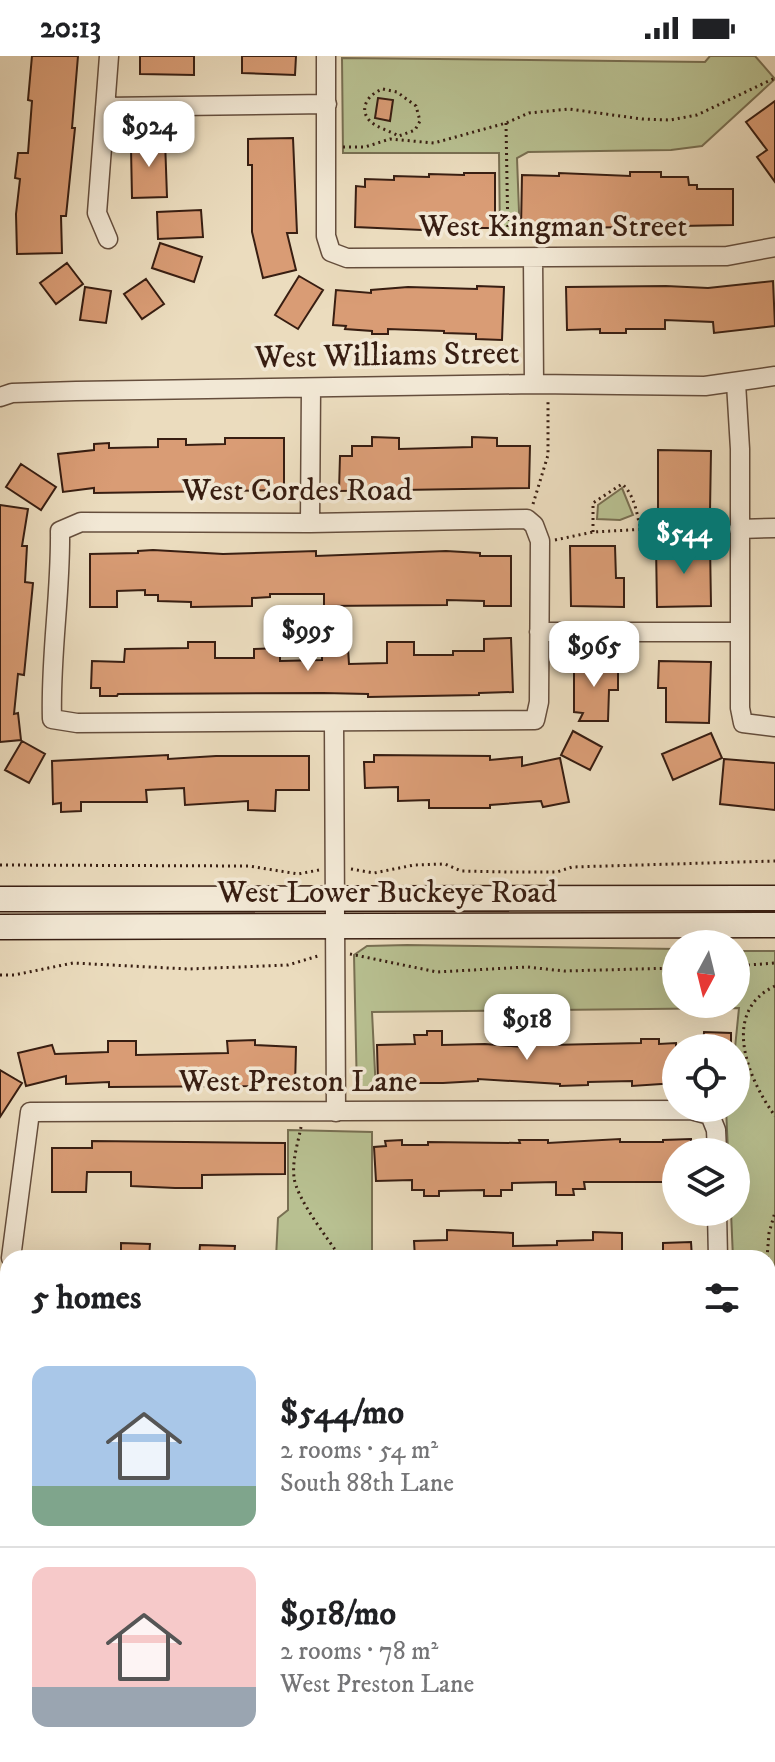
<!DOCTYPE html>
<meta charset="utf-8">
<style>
:root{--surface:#fff;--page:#f2f2f2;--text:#202124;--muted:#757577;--line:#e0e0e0;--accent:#0f766e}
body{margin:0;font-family:"IM FELL DW Pica",serif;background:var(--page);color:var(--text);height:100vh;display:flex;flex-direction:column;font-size:30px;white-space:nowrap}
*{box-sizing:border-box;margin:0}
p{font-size:26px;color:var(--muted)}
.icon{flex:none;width:44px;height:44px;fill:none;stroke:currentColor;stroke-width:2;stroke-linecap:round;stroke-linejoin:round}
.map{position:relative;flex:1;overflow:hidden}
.panel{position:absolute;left:0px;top:1194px;width:776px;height:512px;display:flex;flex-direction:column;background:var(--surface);border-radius:24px 24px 0 0;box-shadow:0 8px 32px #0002}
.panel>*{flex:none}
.needle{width:52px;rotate:187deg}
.buttons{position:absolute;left:662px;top:874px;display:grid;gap:16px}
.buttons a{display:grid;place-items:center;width:88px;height:88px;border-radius:50%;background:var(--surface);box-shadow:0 8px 32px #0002;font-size:40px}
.price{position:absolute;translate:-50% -68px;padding:0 18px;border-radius:16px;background:#fff;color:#222;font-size:26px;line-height:52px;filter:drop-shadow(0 2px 4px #0008)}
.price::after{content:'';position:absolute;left:50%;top:48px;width:24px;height:18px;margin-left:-12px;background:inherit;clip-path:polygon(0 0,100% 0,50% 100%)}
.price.on{background:var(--accent);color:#fff}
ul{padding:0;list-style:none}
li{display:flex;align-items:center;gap:24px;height:200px;padding:0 32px}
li+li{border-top:2px solid var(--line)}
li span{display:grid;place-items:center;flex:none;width:224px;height:160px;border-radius:16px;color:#555}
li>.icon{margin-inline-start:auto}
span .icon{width:96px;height:96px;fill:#fffc;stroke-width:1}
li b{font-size:34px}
h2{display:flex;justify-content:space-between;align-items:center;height:96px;padding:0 32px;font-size:34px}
.status{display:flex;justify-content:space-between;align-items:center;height:56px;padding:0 40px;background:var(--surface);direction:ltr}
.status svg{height:22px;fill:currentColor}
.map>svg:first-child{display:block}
</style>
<div class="status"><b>20:13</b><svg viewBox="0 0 49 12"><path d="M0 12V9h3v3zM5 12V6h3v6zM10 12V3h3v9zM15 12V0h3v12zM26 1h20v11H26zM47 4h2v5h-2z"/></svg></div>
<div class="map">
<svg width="775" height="1706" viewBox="0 0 775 1706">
<rect width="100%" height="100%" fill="#ebdcbe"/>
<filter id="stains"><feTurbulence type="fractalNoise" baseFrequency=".0025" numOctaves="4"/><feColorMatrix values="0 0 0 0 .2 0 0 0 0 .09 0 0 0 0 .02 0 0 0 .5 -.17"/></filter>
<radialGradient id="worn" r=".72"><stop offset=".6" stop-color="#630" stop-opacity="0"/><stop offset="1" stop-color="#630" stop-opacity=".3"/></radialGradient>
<!-- green -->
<path fill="#b8c091" stroke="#786f52" stroke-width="2" d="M 710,0 L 755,0 L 775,23 L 702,90 L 671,94 L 528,96 L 517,102 L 520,182 L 500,182 L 499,97 L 343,97 L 342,2 L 705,6 Z
M 622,432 L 633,459 L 620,464 L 597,463 L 598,449 Z
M 407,889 L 676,893 L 676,948 L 736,948 L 736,895 L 775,895 L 775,1259 L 768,1283 L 768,1202 L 733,1202 L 731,1156 L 736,1156 L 736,1096 L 728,1096 L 726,1052 L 736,1052 L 735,992 L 739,952 L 372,956 L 376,1036 L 357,1037 L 354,899 L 367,890 Z
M 288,1074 L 372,1076 L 372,1202 L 276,1202 L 278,1162 L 288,1154 Z
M 768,1286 L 775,1286 L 775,1544 L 768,1544 Z
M 775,1579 L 775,1706 L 762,1706 L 761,1698 L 768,1698 L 768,1580 Z"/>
<!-- building -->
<path fill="#d99c75" stroke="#381e12" stroke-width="2" d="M 32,0 L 78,0 L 72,72 L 75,72 L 66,160 L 61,160 L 62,197 L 17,198 L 16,158 L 20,123 L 15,122 L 18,97 L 28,97 L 32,45 L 28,44 Z
M 140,0 L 194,0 L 194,19 L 140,18 Z
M 242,0 L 296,0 L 295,19 L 242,17 Z
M 378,42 L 393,44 L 390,65 L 375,62 Z
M 775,45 L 775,126 L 757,101 L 767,94 L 746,66 Z
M 293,82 L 297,177 L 287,177 L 296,214 L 263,222 L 252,176 L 252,109 L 248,109 L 248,83 Z
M 139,83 L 165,84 L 167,141 L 132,142 L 131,92 L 138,92 Z
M 630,116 L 661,116 L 661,121 L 688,121 L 689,129 L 697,129 L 697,133 L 733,133 L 733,169 L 521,173 L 522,119 L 559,120 L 559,117 L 630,120 Z
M 464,117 L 495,117 L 495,172 L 422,172 L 422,174 L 355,171 L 356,130 L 365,131 L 365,123 L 394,124 L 394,120 L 429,121 L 429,118 L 464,119 Z
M 201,154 L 203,181 L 158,183 L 157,156 Z
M 160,187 L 202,201 L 194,226 L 152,212 Z
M 67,207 L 83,228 L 56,248 L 40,227 Z
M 299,220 L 323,234 L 298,273 L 275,259 Z
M 146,223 L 164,248 L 142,263 L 124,238 Z
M 773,225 L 775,270 L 714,277 L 713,266 L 665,264 L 665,273 L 626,273 L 626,277 L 600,277 L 600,273 L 567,274 L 566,231 L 666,230 L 708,232 Z
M 477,230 L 504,231 L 502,284 L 476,283 L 476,278 L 444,277 L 444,275 L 388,273 L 388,278 L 372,278 L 372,275 L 345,273 L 346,270 L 333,269 L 336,234 L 371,237 L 371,234 L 408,231 L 477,233 Z
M 85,231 L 111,235 L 106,267 L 80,264 Z
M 372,381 L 399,382 L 399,393 L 472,391 L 472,381 L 497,382 L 497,390 L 530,390 L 529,432 L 339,435 L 340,400 L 352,400 L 352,390 L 372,390 Z
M 225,382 L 284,382 L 284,434 L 94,437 L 94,432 L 63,436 L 58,398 L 94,394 L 94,388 L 109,387 L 109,392 L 158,391 L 158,383 L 186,383 L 186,389 L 225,388 Z
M 658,394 L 711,395 L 710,455 L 658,455 Z
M 21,408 L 56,431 L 41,454 L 6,431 Z
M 0,449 L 28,453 L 22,490 L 27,490 L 25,526 L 33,527 L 24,619 L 18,618 L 14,658 L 18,657 L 21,684 L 0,686 Z
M 710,488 L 711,550 L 657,551 L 656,490 Z
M 570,490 L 615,490 L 616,522 L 624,522 L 624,551 L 571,550 Z
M 153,494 L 223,498 L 316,495 L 316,500 L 446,495 L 480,497 L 480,500 L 511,500 L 511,550 L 484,550 L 484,545 L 447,544 L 447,549 L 324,550 L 324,538 L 270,538 L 270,541 L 252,542 L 252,550 L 191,551 L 191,546 L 158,545 L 158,539 L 145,539 L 145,534 L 117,535 L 117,551 L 90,551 L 90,498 L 138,497 L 138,495 Z
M 511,582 L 513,636 L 479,637 L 479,639 L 368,641 L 368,638 L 323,637 L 118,638 L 117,640 L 100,640 L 100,632 L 91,632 L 92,605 L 124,606 L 125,593 L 188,592 L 188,586 L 215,586 L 215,602 L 254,602 L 254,593 L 280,592 L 280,605 L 322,604 L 322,592 L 348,592 L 349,608 L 387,607 L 387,586 L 414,586 L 414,599 L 453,599 L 453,595 L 484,595 L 484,583 Z
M 574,605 L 618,606 L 618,634 L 609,634 L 608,665 L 579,665 L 583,657 L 574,656 Z
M 659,605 L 711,606 L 709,667 L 666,666 L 666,632 L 658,632 Z
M 573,675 L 602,691 L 590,714 L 561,699 Z
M 711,677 L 722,702 L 673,724 L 662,698 Z
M 22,685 L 45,698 L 29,727 L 5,714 Z
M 168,699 L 168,703 L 216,700 L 309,700 L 309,734 L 276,734 L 275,755 L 248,754 L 248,745 L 185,749 L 184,732 L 146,734 L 147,746 L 81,746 L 81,755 L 61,756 L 61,747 L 53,748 L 52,705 Z
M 374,699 L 490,700 L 490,704 L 522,701 L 522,710 L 560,702 L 569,746 L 543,751 L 541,745 L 490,749 L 490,752 L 429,752 L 429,744 L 398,745 L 398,731 L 365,732 L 364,706 L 374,706 Z
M 724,703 L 775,707 L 775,754 L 720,748 Z
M 427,975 L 442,975 L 442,989 L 485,988 L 522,991 L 522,983 L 550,984 L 550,989 L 641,987 L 641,983 L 659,983 L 659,988 L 676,987 L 676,1027 L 632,1030 L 632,1025 L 588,1026 L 588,1029 L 560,1030 L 560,1028 L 478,1023 L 478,1025 L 443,1027 L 378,1027 L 377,989 L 415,988 L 414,979 L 427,979 Z
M 704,976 L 731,977 L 731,992 L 703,992 Z
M 255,984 L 255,989 L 296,991 L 295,1031 L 282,1031 L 283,1024 L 256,1023 L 257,1030 L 109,1031 L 109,1026 L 66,1028 L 66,1020 L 26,1030 L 18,997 L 52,989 L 55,998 L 108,996 L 108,985 L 136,985 L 136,999 L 228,997 L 227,985 Z
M 0,1014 L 22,1027 L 0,1061 Z
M 620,1083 L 620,1086 L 663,1086 L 663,1084 L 691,1083 L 691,1096 L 676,1096 L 676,1126 L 584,1126 L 585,1133 L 573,1133 L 574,1139 L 556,1139 L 556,1126 L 512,1127 L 512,1134 L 501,1134 L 501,1140 L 484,1140 L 484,1134 L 439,1135 L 439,1140 L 424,1140 L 424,1134 L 412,1134 L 412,1124 L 376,1125 L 374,1091 L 386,1090 L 385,1085 L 402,1084 L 402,1089 L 428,1089 L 428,1086 L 520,1087 L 519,1084 L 548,1084 L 548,1087 Z
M 92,1085 L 285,1087 L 285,1118 L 202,1119 L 202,1132 L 175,1132 L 131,1130 L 131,1116 L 87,1116 L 86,1136 L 52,1136 L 52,1092 L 92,1092 Z
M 447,1174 L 513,1177 L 513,1190 L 557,1189 L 557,1185 L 593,1184 L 593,1176 L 622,1177 L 622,1202 L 415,1202 L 414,1185 L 447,1184 Z
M 691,1186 L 692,1202 L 663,1202 L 663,1187 Z
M 121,1187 L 150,1188 L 149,1202 L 121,1202 Z
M 200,1189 L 235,1190 L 234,1202 L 199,1202 Z"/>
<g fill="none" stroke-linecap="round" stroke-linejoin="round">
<!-- street casing -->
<g stroke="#654e3d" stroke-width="21">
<path id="street" d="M 326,0 L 326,180 L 331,196 L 347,202 L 727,200 L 775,191
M 105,51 L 327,48
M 108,183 L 97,157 L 109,0
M 533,202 L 534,328
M 736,327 L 740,393 L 740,652 L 743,667 L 775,671
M 0,341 L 12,337 L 76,335 L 534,328 L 705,330 L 775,320
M 527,463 L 534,469 L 540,485 L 539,646 L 535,664 L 77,667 L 52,663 C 50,600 61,538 60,475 L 81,466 L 310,467 Z
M 310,467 L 311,332
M 739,473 L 775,472
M 539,576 L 739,576
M 334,666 L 336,1056
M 717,1156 L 718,1202
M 11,1202 L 30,1056 L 691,1054 L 710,1059 L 716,1074 L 717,1096
M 8,1227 L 4,1257 L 8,1257
M 0,1455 L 8,1455
M 768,1561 L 775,1561
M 0,1650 L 8,1650
M 643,1698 L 643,1706"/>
</g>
<!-- secondary casing -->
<g stroke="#381e12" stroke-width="27">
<path id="secondary" d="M 0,843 L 775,842
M 0,871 L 775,869"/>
</g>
<!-- path -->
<path stroke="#381e12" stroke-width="3" stroke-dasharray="2 4" stroke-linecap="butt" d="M 383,33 L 397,36 L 416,50 L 420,65 L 415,74 L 399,80 C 390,75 375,71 369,64 C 358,51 370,37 383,33 Z
M 506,67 L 508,183
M 343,91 L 365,91 L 390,83 L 434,87 L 506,67 L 529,57 L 569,53 L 642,63 L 670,64 L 697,59 L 775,22
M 533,448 L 548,399 L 548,346
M 593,476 L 593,447 L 622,428 C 635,439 637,459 641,475
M 555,484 L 593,476 L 666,472 L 690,477 L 722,476
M 0,809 L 249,810 L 298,818 L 319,814
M 351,813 L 374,817 L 414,809 L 445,808 L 461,815 L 509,816 L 557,816 L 572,811 L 775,805
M 350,898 L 437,916 L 527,911 L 564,915 L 676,912
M 736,910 L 775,907
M 0,919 L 14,919 L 73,907 L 188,913 L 288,909 L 318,900
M 775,930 C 720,956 748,1023 775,1060
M 301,1071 C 298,1087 292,1104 294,1121 C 296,1142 328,1183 341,1202
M 767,1202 L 769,1177 L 775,1156
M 768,1256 L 775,1281
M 768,1282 L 775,1287
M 354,1706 L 355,1698"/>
<!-- street -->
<use href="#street" stroke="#f2e8d5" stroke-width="18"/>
<!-- secondary -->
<use href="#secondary" stroke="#f2e8d5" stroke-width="24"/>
</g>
<g text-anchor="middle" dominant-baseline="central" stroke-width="7" stroke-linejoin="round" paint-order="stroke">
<!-- street labels -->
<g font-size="32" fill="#381e12" stroke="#f2e8d5">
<text x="553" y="171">West Kingman Street</text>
<text transform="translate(387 300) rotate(-1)">West Williams Street</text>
<text x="297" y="435">West Cordes Road</text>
<text x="387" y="837">West Lower Buckeye Road</text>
<text x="298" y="1026">West Preston Lane</text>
</g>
</g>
<rect width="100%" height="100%" filter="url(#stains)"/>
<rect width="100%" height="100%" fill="url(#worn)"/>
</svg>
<div class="buttons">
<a><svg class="needle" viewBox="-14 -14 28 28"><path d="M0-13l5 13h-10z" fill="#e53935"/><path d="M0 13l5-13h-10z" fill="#757577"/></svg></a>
<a><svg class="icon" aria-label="locate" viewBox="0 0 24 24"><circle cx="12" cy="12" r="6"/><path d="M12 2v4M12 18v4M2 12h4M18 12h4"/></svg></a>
<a><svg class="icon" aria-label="layers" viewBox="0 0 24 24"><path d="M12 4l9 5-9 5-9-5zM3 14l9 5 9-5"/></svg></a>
</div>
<b class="price" style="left:149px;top:113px">$924</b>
<b class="price on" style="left:684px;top:520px">$544</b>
<b class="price" style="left:308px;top:617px">$995</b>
<b class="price" style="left:594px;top:633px">$965</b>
<b class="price" style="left:527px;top:1006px">$918</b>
<section class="panel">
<h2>5 homes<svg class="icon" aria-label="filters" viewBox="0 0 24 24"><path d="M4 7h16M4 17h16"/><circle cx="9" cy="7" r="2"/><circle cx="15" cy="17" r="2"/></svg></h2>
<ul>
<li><span style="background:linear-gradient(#a9c7e8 75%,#7fa58c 0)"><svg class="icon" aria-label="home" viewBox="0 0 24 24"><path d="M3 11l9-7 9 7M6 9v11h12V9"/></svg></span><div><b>$544/mo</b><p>2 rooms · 54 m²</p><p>South 88th Lane</p></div></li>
<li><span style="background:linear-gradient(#f6c9c9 75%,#9aa5b1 0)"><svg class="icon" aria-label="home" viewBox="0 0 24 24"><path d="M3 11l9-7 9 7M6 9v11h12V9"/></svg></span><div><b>$918/mo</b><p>2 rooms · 78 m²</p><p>West Preston Lane</p></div></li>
</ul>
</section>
</div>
